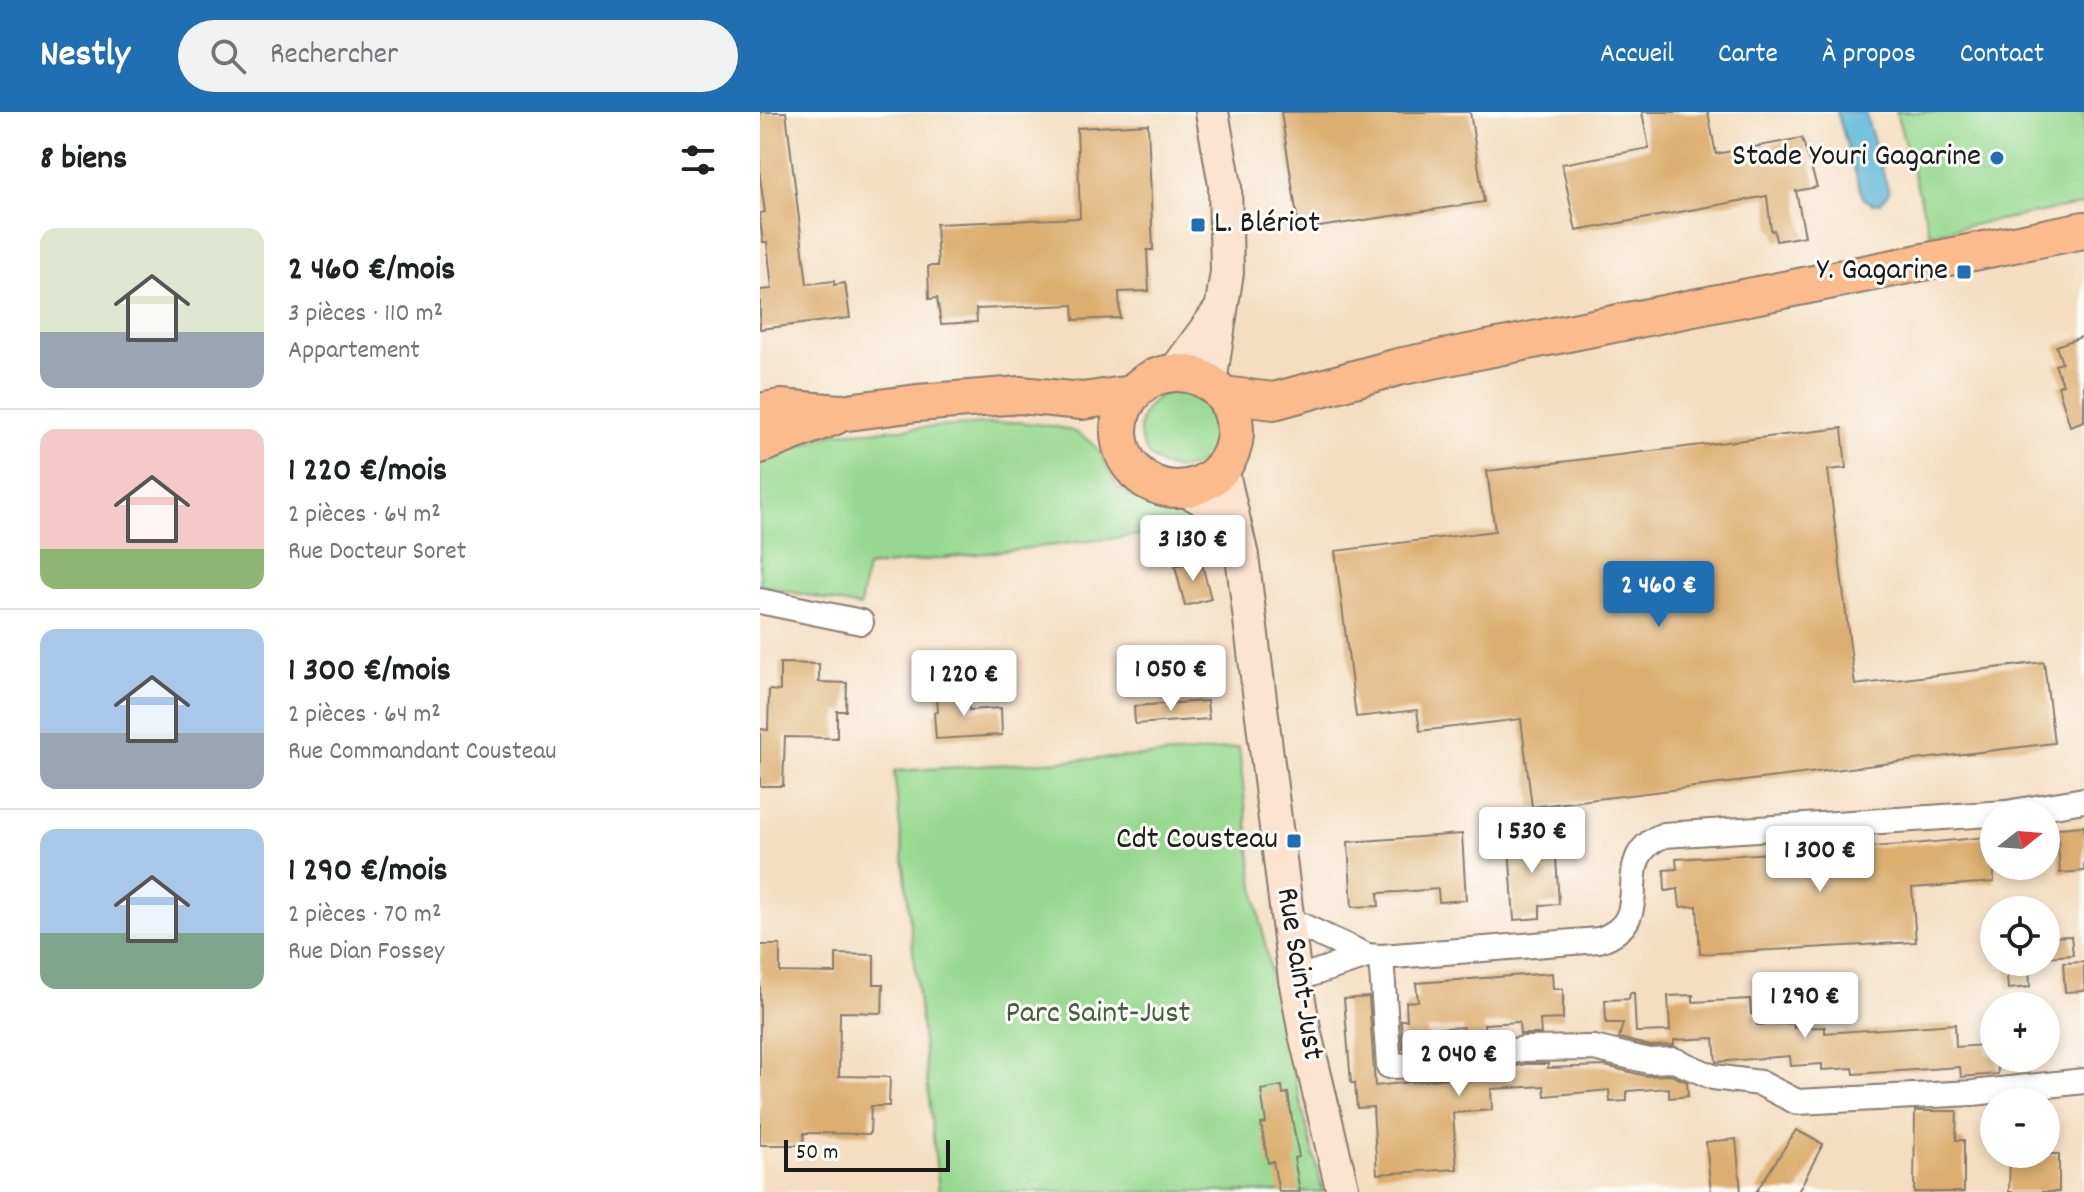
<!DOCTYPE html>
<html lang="fr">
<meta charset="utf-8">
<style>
:root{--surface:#fff;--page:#f2f2f2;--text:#202124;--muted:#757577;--line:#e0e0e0;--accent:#1f6fb2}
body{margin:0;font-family:Dekko,sans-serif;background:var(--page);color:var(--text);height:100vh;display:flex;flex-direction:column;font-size:30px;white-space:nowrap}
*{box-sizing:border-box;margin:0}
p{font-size:26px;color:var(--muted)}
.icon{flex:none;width:44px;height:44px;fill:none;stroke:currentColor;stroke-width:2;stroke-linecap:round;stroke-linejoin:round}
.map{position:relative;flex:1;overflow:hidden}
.side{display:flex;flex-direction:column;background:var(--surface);width:760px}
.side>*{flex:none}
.needle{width:52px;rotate:73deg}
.controls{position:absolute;left:1220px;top:688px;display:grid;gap:16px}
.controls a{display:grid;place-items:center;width:80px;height:80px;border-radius:50%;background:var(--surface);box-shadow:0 4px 12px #0003;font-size:40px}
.scale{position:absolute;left:24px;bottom:20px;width:166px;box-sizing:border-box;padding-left:8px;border:4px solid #1c1c1c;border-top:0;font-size:22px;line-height:28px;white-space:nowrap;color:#1c1c1c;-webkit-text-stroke:6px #fdfcf7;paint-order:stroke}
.price{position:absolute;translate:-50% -68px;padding:0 18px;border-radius:8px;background:#fff;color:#222;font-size:26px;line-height:52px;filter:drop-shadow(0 2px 4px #0008)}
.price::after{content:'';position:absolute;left:50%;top:48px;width:24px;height:18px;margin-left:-12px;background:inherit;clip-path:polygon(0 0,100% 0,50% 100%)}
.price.selected{background:var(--accent);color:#fff}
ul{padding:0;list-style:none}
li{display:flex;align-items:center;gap:24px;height:200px;padding:0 40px}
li+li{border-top:2px solid var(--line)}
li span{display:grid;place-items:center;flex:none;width:224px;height:160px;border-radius:16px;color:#555}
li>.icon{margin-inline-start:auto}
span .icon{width:96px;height:96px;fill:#fffc;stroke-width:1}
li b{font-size:34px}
h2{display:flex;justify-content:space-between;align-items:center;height:96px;padding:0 40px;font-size:34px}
header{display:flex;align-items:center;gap:48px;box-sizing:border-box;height:112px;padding:0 40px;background:var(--accent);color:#fff}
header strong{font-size:38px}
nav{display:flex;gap:44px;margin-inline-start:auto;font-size:28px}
.search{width:560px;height:72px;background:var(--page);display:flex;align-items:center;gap:20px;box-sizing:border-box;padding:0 28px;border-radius:44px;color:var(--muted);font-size:30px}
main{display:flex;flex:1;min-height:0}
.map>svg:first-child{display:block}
</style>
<header>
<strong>Nestly</strong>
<div class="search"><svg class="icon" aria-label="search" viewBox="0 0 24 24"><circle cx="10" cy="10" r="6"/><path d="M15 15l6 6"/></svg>Rechercher</div>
<nav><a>Accueil</a><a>Carte</a><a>À propos</a><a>Contact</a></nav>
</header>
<main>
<section class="side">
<h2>8 biens<svg class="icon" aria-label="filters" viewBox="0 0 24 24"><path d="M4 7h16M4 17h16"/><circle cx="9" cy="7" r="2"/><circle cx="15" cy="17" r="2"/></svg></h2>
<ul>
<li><span style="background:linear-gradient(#dfe7d0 65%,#9aa5b1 0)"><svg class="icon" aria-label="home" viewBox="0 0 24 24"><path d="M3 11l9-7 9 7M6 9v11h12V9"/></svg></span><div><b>2 460 €/mois</b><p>3 pièces · 110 m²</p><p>Appartement</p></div></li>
<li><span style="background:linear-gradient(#f6c9c9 75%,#8fb573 0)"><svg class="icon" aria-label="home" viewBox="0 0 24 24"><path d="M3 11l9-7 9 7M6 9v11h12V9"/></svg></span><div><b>1 220 €/mois</b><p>2 pièces · 64 m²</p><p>Rue Docteur Soret</p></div></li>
<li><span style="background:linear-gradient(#a9c7e8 65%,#9aa5b1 0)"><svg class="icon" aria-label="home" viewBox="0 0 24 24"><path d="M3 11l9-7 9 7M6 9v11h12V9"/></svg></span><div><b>1 300 €/mois</b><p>2 pièces · 64 m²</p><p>Rue Commandant Cousteau</p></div></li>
<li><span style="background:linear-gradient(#a9c7e8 65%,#7fa58c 0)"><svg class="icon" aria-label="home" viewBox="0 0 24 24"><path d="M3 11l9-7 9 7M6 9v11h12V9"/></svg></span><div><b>1 290 €/mois</b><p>2 pièces · 70 m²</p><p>Rue Dian Fossey</p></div></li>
</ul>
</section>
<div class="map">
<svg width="1324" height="1080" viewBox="0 0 1324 1080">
<rect width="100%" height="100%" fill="#fdfcf7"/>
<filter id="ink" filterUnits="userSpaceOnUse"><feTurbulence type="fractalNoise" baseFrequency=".0125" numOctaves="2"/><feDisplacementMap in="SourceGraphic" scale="16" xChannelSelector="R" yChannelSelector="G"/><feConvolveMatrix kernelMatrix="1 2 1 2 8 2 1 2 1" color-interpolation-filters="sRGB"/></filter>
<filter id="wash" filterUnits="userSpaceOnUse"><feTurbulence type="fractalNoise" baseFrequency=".006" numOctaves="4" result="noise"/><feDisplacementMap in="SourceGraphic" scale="32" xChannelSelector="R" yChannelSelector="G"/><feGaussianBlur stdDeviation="1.8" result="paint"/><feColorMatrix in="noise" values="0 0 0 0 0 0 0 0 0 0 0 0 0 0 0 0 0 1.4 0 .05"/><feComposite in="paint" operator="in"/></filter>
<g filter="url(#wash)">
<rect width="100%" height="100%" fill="#f4ddc0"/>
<!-- green -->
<path fill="#96d88f" stroke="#597a56" stroke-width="2" d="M 1136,0 L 1324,0 L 1324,92 L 1170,121 Z
M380 318a39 39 0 1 1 78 0a39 39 0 1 1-78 0Z
M 257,310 C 293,314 326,313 344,348 C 350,362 356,376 369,383 C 396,400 419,387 441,416 L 107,455 L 100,495 L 0,473 L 0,349 L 75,321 Z
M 479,635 L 494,775 L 518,899 L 563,1080 L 179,1080 L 134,659 L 433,641 Z"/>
<!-- water -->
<path fill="#5ab5d7" stroke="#3b687a" stroke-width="2" d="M 1077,0 L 1105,0 L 1129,80 L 1121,91 L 1112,92 L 1103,86 Z"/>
<g id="blocks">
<!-- building -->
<path fill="#dcae70" d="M 0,0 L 26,0 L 47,172 L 74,169 L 74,173 L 85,171 L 90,206 L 0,217 L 0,178 L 12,177 L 7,130 L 3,130 L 0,109 L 0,101 L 5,100 L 0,66 Z
M 521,0 L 710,0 L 724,90 L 539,118 Z
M 882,0 L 948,0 L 956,42 L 1042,26 L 1057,75 L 1036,79 L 1045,124 L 1016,129 L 1014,118 L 1011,119 L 1007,84 L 816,119 L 802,52 L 889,36 Z
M 388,12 L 393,138 L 387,138 L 389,179 L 359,180 L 360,206 L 314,208 L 313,193 L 216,197 L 217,210 L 181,212 L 177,186 L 169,187 L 168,154 L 178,154 L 176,112 L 320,106 L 317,16 Z
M 1324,224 L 1324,309 L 1310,314 L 1298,274 L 1303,272 L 1295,253 L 1302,251 L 1296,234 Z
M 1082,316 L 1086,356 L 1068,358 L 1095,573 L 1284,550 L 1294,631 L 772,695 L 761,607 L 660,619 L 657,598 L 596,605 L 575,439 L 735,419 L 727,359 Z
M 441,448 L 451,487 L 425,494 L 415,454 Z
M 20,551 L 59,552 L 59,570 L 87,571 L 86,599 L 77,599 L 77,626 L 25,625 L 23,674 L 0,674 L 0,617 L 8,618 L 9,578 L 20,579 Z
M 207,579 L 209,598 L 241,596 L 242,623 L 176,627 L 174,601 L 178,600 L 177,581 Z
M 447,589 L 449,607 L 375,612 L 374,594 Z
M 1324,714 L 1324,759 L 1300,761 L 1297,716 Z
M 774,719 L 775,731 L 795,730 L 799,792 L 780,793 L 780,806 L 754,808 L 748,720 Z
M 702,722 L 706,788 L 679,790 L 678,777 L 639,780 L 618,781 L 619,794 L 592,795 L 588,730 Z
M 1227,725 L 1229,748 L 1234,747 L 1234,770 L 1152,776 L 1156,830 L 940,842 L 937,794 L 920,795 L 918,777 L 905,779 L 904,758 L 917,757 L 916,747 L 1143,733 Z
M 1311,824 L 1313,843 L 1286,845 L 1286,825 Z
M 0,833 L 20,833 L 20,860 L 76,861 L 76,842 L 114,843 L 114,872 L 123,872 L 122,901 L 80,900 L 79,964 L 130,965 L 129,994 L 111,994 L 110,1022 L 44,1021 L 43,1033 L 0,1033 Z
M 1324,850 L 1324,879 L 1305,880 L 1303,851 Z
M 1269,852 L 1270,875 L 1248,877 L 1246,854 Z
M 792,861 L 793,877 L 803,877 L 803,907 L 780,908 L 781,922 L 760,922 L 759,910 L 724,912 L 725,929 L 704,933 L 703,915 L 667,917 L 668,938 L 643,937 L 641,908 L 647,908 L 646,890 L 658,889 L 656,871 Z
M 870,881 L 874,881 L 876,920 L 910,919 L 908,884 L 933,883 L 933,890 L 990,887 L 991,902 L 996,902 L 997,913 L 1034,911 L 1034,916 L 1065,915 L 1065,921 L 1195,912 L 1196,935 L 1226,933 L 1227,943 L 1234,942 L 1234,946 L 1237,946 L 1238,962 L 1201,965 L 1200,955 L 1094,962 L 1093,956 L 1062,958 L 1062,952 L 1031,954 L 1030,944 L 956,950 L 954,926 L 914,928 L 914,933 L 890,934 L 859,926 L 863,911 L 846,911 L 845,888 L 869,887 Z
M 609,885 L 615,974 L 707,964 L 766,952 L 788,952 L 788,956 L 845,954 L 886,964 L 911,963 L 927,970 L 928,984 L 909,986 L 909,976 L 867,979 L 867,989 L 850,990 L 849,978 L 785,984 L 784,974 L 731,977 L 732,998 L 693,1001 L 697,1057 L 617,1062 L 613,995 L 597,996 L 595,971 L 591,971 L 584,887 Z
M 522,974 L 523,982 L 528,981 L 532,1007 L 539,1045 L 534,1046 L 540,1080 L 519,1080 L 513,1049 L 508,1051 L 501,1012 L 506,1011 L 501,978 Z
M 1155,999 L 1197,999 L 1196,1028 L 1204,1028 L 1204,1080 L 1154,1080 Z
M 1036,1018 L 1063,1032 L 1038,1080 L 996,1080 Z
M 976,1027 L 981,1080 L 951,1080 L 946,1030 Z
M 1250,1042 L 1299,1042 L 1299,1080 L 1249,1080 Z"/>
</g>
</g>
<g filter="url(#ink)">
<use href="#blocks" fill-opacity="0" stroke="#887c6e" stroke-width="2"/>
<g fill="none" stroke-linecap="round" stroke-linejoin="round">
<!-- street casing -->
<g stroke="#887c6e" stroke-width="28">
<path id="street" d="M 0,489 L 101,510
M 527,807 L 607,844 L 621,845 L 839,828 C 903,807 844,747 904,723 L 1246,701 L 1324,688
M 621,845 L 629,954 L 686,952 L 764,937 L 834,936 L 889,949 L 914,948 L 953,965 L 1000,971 L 1037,990 L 1213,981 L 1324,969
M 535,867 L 607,844"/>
</g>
<!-- secondary casing -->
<g stroke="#887c6e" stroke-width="36">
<path id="secondary" d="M 414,261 L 457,202
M 450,270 L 467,160 L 465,73 L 452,0
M 462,357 L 482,444 L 535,867 L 545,922 L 583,1080
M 425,377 L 471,404"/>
</g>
<!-- primary casing -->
<g stroke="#887c6e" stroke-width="40">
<path id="primary" d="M359 319a58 58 0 1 1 116 0a58 58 0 1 1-116 0Z
M 463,283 L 514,289 L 638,255 L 1324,118
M 0,300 L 20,296 L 80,301 L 157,291 L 260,283 L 322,289 L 372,282
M 0,333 L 75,304"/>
</g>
<!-- street -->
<use href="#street" stroke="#fff" stroke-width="24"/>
<!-- secondary -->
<use href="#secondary" stroke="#fde4d1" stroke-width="32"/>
<!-- primary -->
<use href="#primary" stroke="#fbbb8c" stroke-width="36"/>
</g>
</g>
<!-- markers -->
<g fill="#1f6fb2" stroke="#fdfcf7" stroke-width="3">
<circle cx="1237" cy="46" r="8"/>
<rect x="430" y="105" width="16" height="16" rx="4"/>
<rect x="1196" y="152" width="16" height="16" rx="4"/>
<rect x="526" y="721" width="16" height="16" rx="4"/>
</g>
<g text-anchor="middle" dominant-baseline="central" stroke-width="6" stroke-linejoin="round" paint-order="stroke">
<!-- poi labels -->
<g font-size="32" fill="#1c1c1c" stroke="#fdfcf7" text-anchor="end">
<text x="1221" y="46">Stade Youri Gagarine</text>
<text x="454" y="113" text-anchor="start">L. Blériot</text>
<text x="1188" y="160">Y. Gagarine</text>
<text x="518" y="729">Cdt Cousteau</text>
</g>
<!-- street labels -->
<g font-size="32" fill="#1c1c1c" stroke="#fdfcf7">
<text transform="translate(538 862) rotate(81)">Rue Saint-Just</text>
</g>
<!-- park labels -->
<g font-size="32" fill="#475e44" stroke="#fdfcf7">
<text x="338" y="903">Parc Saint-Just</text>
</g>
</g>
</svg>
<div class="controls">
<a><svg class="needle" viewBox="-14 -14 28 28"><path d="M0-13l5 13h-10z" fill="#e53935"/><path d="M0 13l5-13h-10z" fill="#757577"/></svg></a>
<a><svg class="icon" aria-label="locate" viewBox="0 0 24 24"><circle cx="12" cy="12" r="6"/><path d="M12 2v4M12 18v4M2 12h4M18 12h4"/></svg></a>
<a>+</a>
<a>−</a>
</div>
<div class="scale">50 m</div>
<b class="price" style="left:433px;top:471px">3 130 €</b>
<b class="price selected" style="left:899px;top:517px">2 460 €</b>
<b class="price" style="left:411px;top:601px">1 050 €</b>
<b class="price" style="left:204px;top:606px">1 220 €</b>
<b class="price" style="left:772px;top:763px">1 530 €</b>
<b class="price" style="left:1060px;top:782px">1 300 €</b>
<b class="price" style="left:1045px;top:928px">1 290 €</b>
<b class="price" style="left:699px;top:986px">2 040 €</b>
</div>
</main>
